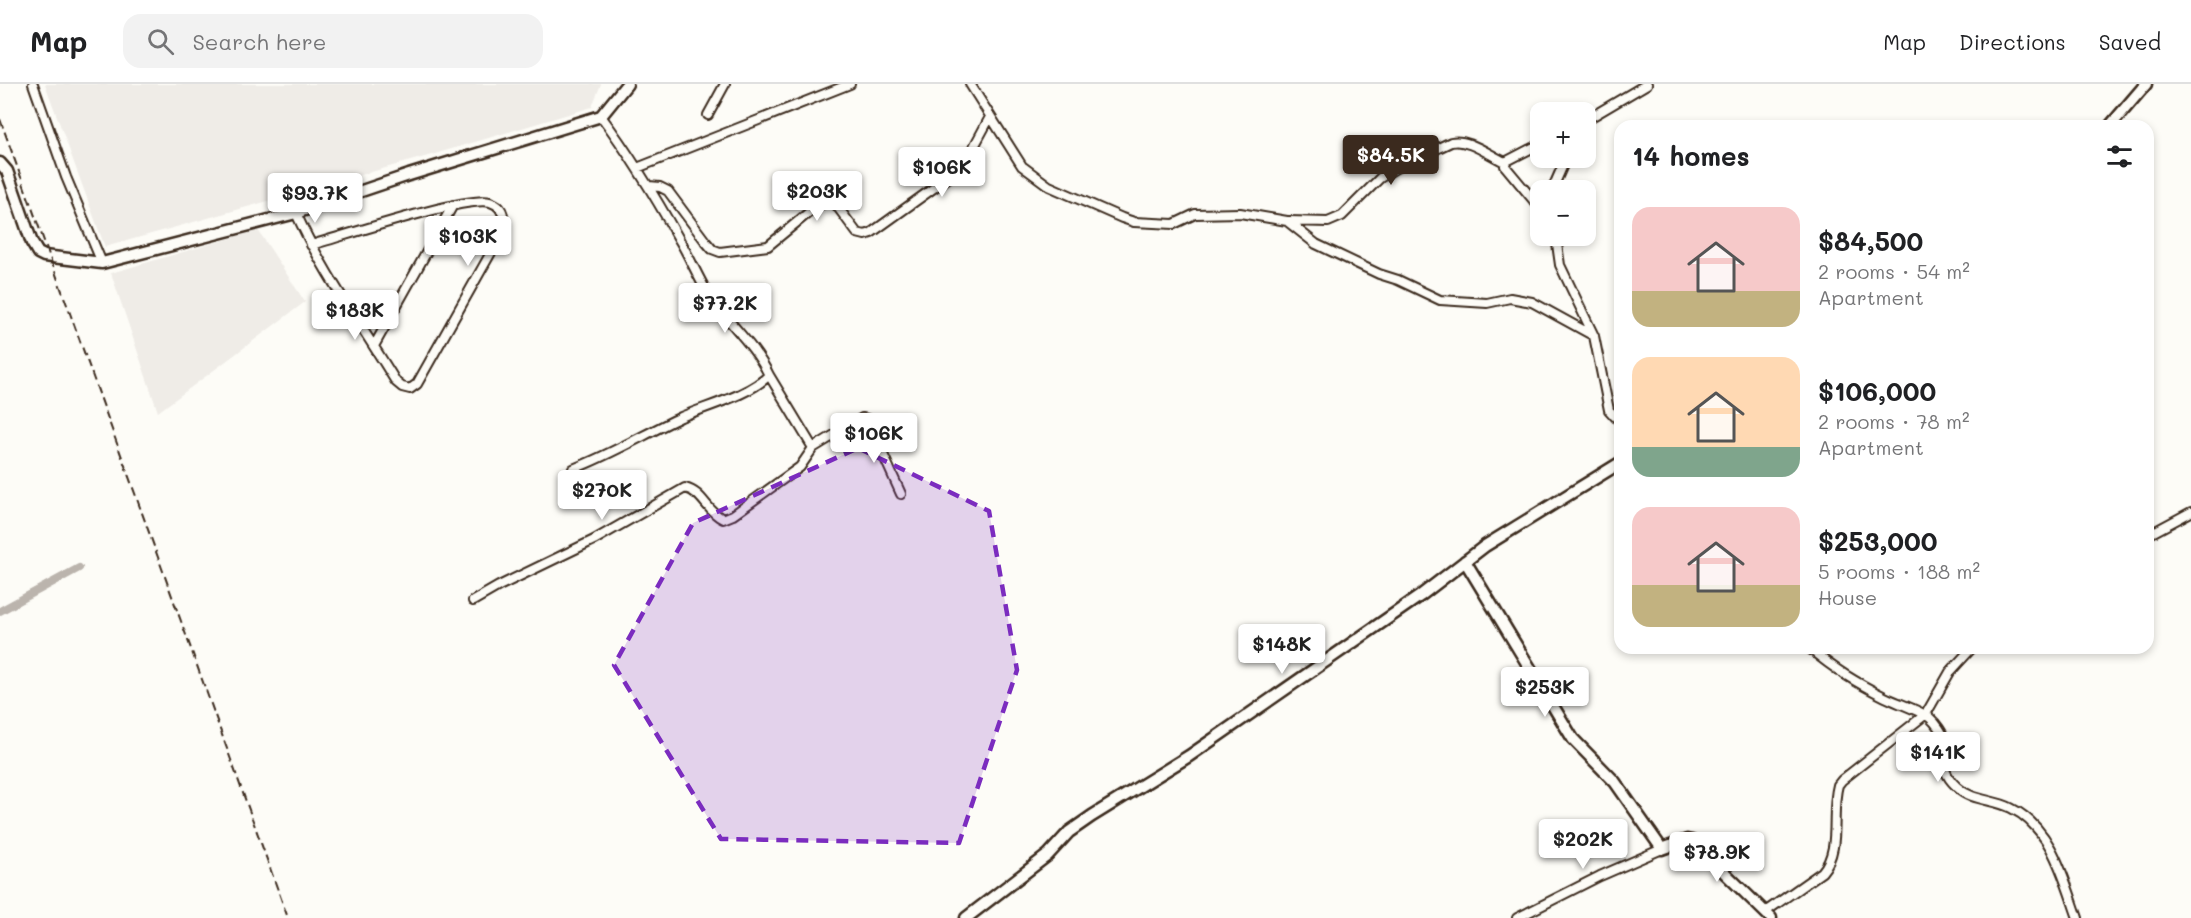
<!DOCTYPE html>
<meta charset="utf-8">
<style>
:root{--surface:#fff;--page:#f2f2f2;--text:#202124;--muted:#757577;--line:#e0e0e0;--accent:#3b2a1e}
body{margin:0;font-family:Mali,sans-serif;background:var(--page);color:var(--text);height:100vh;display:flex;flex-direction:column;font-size:22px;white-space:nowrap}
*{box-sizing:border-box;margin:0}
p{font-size:20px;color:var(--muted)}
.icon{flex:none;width:33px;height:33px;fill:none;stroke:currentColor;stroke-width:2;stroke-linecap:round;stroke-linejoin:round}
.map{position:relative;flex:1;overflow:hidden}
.side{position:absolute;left:1614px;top:36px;width:540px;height:534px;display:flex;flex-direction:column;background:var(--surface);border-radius:18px;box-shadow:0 3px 9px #0003}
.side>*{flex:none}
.buttons{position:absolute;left:1530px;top:18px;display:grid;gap:12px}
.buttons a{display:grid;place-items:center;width:66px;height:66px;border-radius:12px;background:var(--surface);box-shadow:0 3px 9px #0003;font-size:30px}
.price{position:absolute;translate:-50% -51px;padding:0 14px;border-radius:6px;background:#fff;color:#222;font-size:20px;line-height:39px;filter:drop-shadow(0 2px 3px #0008)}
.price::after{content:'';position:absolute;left:50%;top:36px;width:18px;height:14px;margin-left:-9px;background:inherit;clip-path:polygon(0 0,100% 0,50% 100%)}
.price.on{background:var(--accent);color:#fff}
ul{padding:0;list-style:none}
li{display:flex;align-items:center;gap:18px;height:150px;padding:0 18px}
li span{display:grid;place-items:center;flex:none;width:168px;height:120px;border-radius:18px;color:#555}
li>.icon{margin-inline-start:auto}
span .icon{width:72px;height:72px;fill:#fffc;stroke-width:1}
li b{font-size:26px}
h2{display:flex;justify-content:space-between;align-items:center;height:72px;padding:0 18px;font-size:26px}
header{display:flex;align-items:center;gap:36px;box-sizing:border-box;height:84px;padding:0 30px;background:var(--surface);border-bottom:2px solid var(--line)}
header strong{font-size:28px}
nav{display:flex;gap:33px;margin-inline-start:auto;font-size:21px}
.search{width:420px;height:54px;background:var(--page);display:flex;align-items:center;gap:15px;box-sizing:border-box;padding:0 21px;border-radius:18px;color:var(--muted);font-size:22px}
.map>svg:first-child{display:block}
</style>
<header>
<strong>Map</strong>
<div class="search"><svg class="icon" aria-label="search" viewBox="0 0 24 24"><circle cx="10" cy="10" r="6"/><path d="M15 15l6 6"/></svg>Search here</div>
<nav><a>Map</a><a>Directions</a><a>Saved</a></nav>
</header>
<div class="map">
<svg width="2191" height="834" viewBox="0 0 2191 834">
<rect width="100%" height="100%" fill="#fdfcf7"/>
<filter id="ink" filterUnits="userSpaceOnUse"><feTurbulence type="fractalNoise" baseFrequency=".0167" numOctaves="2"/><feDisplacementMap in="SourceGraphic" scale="12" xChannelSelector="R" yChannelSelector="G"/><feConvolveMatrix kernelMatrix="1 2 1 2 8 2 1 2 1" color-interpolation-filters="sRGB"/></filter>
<g filter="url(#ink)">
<!-- built -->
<path fill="#efece7" d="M 45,0 L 601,0 L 592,23 L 428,72 L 105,163 Z
M 258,146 L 305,218 L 158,328 L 111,189 Z"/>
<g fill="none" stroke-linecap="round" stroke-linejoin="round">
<!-- canal -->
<path stroke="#bbb4ad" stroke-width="8" d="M 0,527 L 79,484"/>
<!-- street casing -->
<g stroke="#3b2a1e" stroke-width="12">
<path id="street" d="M 33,0 L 66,93 L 102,179
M 970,0 L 1022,82 L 1049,102 L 1122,134 L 1134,138 L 1174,140 L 1195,130 L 1240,129 L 1287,137 L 1316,160 L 1379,190 L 1398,196 L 1440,216 L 1487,219 L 1510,214 L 1532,218 L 1594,252
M 708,31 L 725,0
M 1586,36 L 1647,0
M 1540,60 L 1505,78 L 1505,82 L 1540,124
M 637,84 L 850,0
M 649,102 L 660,103 L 668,107 L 706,158 L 712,165 L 720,168 L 768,162 L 813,125 L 829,116 L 834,118 L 857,149 L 865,151 L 871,149 L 963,83 L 990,33
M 1552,106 L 1566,74
M 296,129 C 324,191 361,240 396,298 L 402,303 L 410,305 L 417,300 L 493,165 C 501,151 513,125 490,118 C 467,111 341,153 311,161
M 1289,137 L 1328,138 L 1342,132 L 1380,94 L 1396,84 L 1451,58 C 1468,54 1489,71 1505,78
M 1554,152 L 1557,160 L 1560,181 L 1594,252 L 1609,326 L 1620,338
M 374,262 L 453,121
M 769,291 L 813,364
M 573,385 C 610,371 645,350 681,333 C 707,322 750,311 769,291 C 754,260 727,238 708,210 C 698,193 690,174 680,157 C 656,114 631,72 601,32
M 2148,451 L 2191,428
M 473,517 L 499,502 L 594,456 L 685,404 C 704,409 705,426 723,435 L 733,431 L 800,383 L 813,364 L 862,334 L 867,335 L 901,410
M 1809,564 C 1834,585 1855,598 1885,613 C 1895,618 1924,628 1930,634 C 1936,639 1943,649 1945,657 C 1949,676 1936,683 1957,703 C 1972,717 1993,715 2011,724 C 2052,744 2064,795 2078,834
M 1765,828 L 1822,788 C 1842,765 1830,730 1838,701 L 1842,696 L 1926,630 L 1950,588 L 1972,564
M 1517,834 L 1600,792 L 1662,765"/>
</g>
<!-- secondary casing -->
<g stroke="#3b2a1e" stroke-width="15">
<path id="secondary" d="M 2110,42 L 2146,0
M 0,79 L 7,87 L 32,159 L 38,169 L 44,172 L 102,179 L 296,129 L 409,91 L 601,32 L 627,0
M 1465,477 L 1573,655 L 1615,698 L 1662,765 L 1687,756 L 1692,757 L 1771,834
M 966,834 L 1048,771 L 1069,748 L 1092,732 L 1189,672 L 1420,512 L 1485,462 L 1620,379"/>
</g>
<!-- street -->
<use href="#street" stroke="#fdfcf7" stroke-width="8"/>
<!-- secondary -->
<use href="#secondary" stroke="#fdfcf7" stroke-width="10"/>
<!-- rail -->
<path stroke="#3b2a1e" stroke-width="2" stroke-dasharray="9 4.5" stroke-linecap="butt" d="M 0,35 L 288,834"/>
</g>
</g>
<!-- marked area -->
<path fill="#7b2cbf" fill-opacity="0.2" stroke="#7b2cbf" stroke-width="4.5" stroke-dasharray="12 8" stroke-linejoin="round" d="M 858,364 L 989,427 L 1017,586 L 959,759 L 721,755 L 614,581 L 693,439 Z"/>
</svg>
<div class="buttons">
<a>+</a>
<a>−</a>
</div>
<b class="price on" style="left:1391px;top:102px">$84.5K</b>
<b class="price" style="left:942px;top:114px">$106K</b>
<b class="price" style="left:817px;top:138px">$203K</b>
<b class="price" style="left:315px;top:140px">$93.7K</b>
<b class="price" style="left:468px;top:183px">$103K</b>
<b class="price" style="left:725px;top:250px">$77.2K</b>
<b class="price" style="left:355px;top:257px">$183K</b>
<b class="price" style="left:874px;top:380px">$106K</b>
<b class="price" style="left:602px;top:437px">$270K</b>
<b class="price" style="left:1282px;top:591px">$148K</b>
<b class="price" style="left:1545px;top:634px">$253K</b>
<b class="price" style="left:1938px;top:699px">$141K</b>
<b class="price" style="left:1583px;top:786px">$202K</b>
<b class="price" style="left:1717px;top:799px">$78.9K</b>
<section class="side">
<h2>14 homes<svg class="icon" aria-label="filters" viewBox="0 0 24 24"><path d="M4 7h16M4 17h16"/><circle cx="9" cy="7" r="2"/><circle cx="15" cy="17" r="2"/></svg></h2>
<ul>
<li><span style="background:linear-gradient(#f6c9c9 70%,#c2b280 0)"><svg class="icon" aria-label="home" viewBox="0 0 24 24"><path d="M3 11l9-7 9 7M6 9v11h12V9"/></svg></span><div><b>$84,500</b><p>2 rooms · 54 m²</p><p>Apartment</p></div></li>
<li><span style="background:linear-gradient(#ffd9b3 75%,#7fa58c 0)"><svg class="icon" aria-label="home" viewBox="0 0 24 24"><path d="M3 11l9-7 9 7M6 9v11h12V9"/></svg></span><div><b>$106,000</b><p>2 rooms · 78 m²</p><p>Apartment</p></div></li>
<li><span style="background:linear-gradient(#f6c9c9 65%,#c2b280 0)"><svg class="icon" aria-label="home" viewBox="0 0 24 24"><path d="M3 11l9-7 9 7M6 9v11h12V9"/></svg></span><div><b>$253,000</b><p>5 rooms · 188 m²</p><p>House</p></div></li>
</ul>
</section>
</div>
